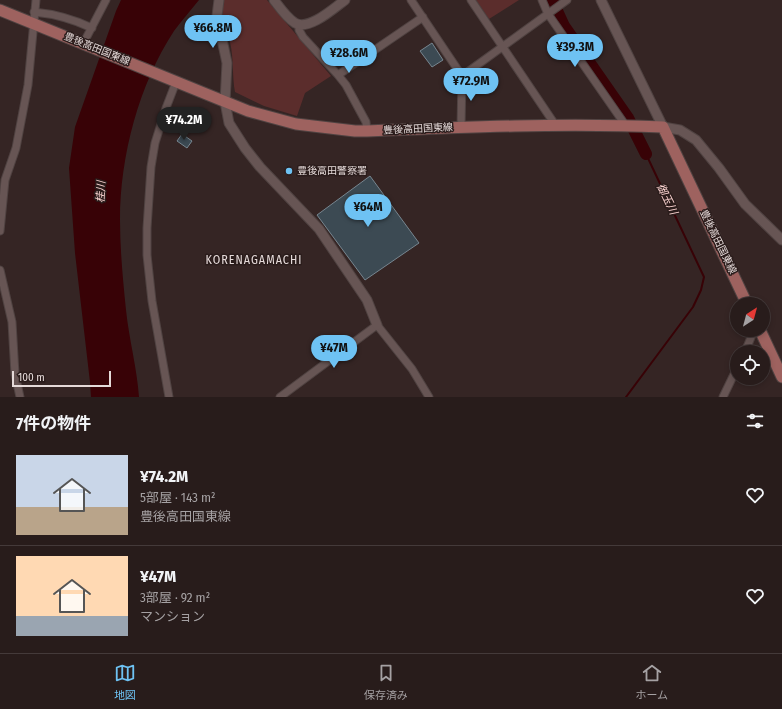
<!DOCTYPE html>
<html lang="ja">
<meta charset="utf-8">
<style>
:root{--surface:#281c1b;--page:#342928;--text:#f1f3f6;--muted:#a5a1a3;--line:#443a3a;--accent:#6ec2f3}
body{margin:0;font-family:"Fira Sans Condensed","Noto Sans JP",sans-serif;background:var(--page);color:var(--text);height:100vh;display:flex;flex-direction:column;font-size:15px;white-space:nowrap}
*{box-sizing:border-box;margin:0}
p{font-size:13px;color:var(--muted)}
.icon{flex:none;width:22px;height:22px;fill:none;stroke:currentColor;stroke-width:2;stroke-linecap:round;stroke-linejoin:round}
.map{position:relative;height:397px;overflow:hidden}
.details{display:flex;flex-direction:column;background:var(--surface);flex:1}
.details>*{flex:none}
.needle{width:26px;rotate:36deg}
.fabs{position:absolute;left:730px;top:297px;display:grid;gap:8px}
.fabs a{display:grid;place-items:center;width:40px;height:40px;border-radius:50%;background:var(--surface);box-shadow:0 2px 6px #0003,0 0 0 1px var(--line);font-size:20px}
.scale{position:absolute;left:12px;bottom:10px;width:99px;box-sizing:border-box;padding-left:4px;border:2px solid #e5dad9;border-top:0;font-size:11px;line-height:14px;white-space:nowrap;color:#e5dad9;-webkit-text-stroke:3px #2a1c1b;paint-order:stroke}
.price{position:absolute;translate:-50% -34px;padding:0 9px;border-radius:14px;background:var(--accent);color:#111;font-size:13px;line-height:26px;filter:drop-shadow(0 1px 2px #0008)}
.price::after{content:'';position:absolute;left:50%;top:24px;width:12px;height:9px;margin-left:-6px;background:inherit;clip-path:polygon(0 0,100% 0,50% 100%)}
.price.selected{background:#222;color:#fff}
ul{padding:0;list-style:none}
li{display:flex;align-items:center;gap:12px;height:100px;padding:0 16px}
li+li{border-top:1px solid var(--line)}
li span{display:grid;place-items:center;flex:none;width:112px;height:80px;border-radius:0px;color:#555}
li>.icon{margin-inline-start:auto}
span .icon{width:48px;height:48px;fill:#fffc;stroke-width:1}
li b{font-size:17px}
h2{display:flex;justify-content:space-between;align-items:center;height:48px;padding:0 16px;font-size:17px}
.tab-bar{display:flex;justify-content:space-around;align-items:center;height:56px;border-top:1px solid var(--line);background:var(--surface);font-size:11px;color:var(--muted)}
.tab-bar a{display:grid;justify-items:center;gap:2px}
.tab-bar .selected{color:var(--accent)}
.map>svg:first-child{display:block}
</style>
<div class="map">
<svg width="782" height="397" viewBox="0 0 782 397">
<rect width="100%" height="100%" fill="#352524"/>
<!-- green -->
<path fill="#5b2d2c" d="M 224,0 L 267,0 L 331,76 L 305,93 L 297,116 L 264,106 L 235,92 C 232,76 234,59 230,42 C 229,39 227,37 226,34 C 221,22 222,12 224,0 Z
M 476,0 L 519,0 L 489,19 Z"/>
<!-- water -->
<path fill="#380206" d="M 121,0 L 199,0 C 191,10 182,20 174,31 C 139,84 120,156 120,220 C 120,250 123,280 126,310 C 129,339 137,368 139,397 L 91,397 L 90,382 L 75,253 L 69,168 L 75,127 L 116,11 Z"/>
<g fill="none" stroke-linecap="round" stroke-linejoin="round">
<!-- stream -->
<path stroke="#380206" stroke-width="2" d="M 626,397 L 693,307 L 701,290 L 704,277 L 646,154"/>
<!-- river -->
<path stroke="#380206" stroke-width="12" d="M 552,0 L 564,26 L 628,118 L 646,154"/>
</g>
<!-- building -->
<path fill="#3c4a53" stroke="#778690" d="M 432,43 L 443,60 L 432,67 L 420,51 Z
M 182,134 L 192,141 L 187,148 L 177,141 Z
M 370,176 L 419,243 L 365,280 L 317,215 Z"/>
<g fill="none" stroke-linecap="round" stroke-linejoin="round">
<!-- minor casing -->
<g stroke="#504342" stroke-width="9">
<path id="minor" d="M 411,0 L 462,76
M 471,0 L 556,126
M 542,0 L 548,14 L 626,126
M 34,12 C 55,14 73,19 92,28
M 299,25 L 299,30 L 303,37 L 338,75 L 346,85 L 366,122 L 367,131
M 83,44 L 106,0
M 338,75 L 423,17
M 461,127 L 462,76 L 567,0
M 0,231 L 5,180 L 16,148 L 28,85 L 36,0
M 0,270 L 12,322 L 15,374 L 20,397
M 745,352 L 754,330
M 169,397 L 152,301 L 147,255 L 147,228 L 151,167 L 155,143 L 166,108 L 176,82
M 280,397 L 377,325 L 412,369 L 429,397
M 723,397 L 737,368"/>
</g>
<!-- tertiary casing -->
<g stroke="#504342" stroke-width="11">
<path id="tertiary" d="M 219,0 L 217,16 L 227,63 L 225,102 L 229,123 L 245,148 L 260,167 L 319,229 L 367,300 L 377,325
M 274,0 C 280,8 287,18 295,23 C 309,31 334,8 345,0
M 601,0 L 663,127 L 680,130 L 696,140 L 719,168 L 745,204 L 782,240"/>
</g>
<!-- primary casing -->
<g stroke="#504342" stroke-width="13">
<path id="primary" d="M 0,10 L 248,111 L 296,124 L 355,131 L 367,131 C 465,127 564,123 663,127 L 747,304
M 760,330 L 782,377"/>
</g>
<!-- minor -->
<use href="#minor" stroke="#675554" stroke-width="7"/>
<!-- tertiary -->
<use href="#tertiary" stroke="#675554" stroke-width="9"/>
<!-- primary -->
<use href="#primary" stroke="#9e625f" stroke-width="11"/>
</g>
<!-- markers -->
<circle fill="#6ec2f3" stroke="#2a1c1b" stroke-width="1.5" cx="289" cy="171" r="4"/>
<g text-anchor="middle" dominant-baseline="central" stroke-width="3" stroke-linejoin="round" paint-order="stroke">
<!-- street labels -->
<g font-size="10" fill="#e5dad9" stroke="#2a1c1b">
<text transform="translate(97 49) rotate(22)">豊後高田国東線</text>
<text transform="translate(418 129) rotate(-3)">豊後高田国東線</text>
<text transform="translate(718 242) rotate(64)">豊後高田国東線</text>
</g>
<!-- poi labels -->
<g font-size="10" fill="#e5dad9" stroke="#2a1c1b" text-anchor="start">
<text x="297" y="171">豊後高田警察署</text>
</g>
<!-- water labels -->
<g font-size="11" font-style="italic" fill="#fcd4d1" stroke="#2a1c1b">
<text transform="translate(101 192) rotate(-88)">桂川</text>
<text transform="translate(667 199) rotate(64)">御玉川</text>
</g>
<!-- quarter labels -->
<g font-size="12" letter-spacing="1" fill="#e5dad9" stroke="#2a1c1b">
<text x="254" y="260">KORENAGAMACHI</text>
</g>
</g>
</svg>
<div class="fabs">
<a><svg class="needle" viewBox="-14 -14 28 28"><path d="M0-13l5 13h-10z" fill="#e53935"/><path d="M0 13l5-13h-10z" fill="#a5a1a3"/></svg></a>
<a><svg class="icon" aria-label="locate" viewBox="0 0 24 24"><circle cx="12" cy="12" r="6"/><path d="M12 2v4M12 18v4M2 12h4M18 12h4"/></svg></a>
</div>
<div class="scale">100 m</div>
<b class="price" style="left:213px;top:49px">¥66.8M</b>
<b class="price" style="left:575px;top:68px">¥39.3M</b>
<b class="price" style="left:349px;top:74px">¥28.6M</b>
<b class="price" style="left:471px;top:102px">¥72.9M</b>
<b class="price selected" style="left:184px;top:141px">¥74.2M</b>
<b class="price" style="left:368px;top:228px">¥64M</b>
<b class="price" style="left:334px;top:369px">¥47M</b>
</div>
<section class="details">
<h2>7件の物件<svg class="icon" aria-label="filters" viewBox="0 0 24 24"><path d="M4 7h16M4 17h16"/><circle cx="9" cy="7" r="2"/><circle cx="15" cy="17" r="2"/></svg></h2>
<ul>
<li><span style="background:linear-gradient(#c9d6e8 65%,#b9a48a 0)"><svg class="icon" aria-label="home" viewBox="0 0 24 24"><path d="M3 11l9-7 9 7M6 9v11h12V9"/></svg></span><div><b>¥74.2M</b><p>5部屋 · 143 m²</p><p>豊後高田国東線</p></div><svg class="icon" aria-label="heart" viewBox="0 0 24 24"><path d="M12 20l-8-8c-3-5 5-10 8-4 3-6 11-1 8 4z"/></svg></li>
<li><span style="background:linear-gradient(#ffd9b3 75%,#9aa5b1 0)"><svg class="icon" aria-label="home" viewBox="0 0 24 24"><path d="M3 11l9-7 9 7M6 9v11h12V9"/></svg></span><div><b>¥47M</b><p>3部屋 · 92 m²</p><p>マンション</p></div><svg class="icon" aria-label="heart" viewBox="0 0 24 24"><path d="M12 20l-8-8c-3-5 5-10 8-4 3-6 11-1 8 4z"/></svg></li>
</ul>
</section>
<nav class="tab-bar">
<a class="selected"><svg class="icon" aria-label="map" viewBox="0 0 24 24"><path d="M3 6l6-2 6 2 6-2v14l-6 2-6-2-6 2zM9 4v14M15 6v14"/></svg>地図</a>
<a><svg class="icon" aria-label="saved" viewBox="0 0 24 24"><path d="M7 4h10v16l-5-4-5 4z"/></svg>保存済み</a>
<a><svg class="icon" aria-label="home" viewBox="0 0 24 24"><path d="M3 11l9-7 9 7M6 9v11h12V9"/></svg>ホーム</a>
</nav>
